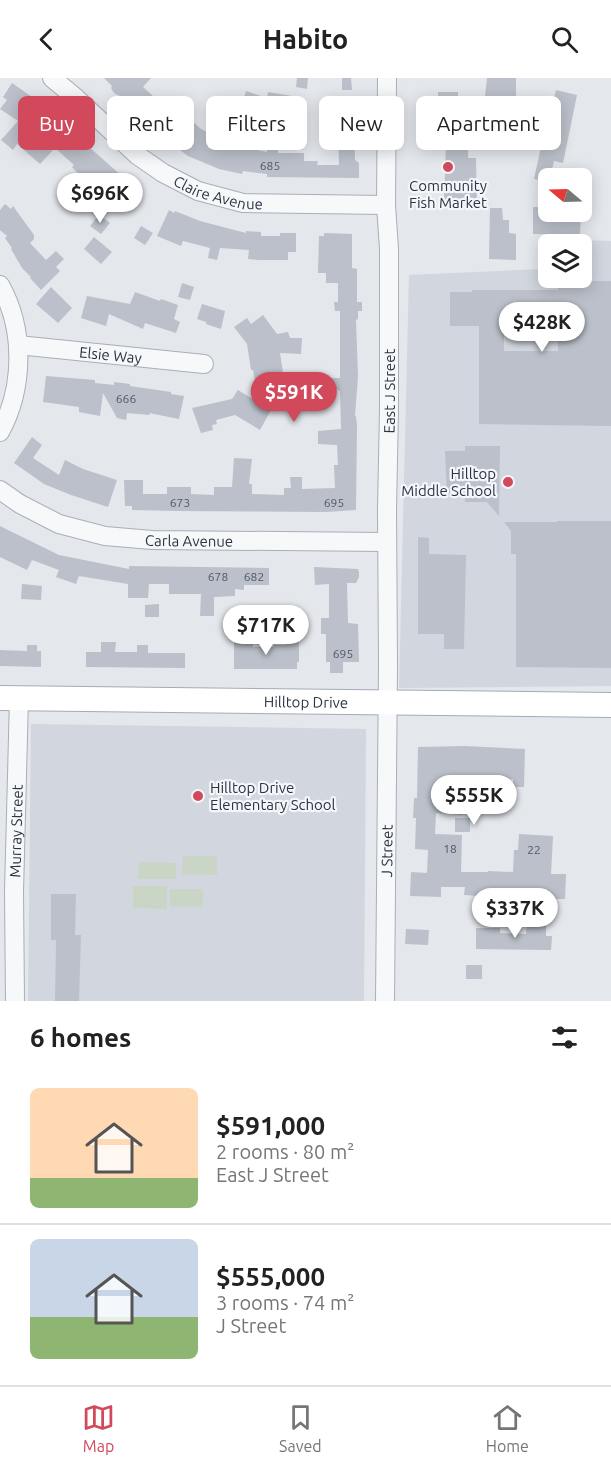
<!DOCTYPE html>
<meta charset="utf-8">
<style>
:root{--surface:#fff;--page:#f2f2f2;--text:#222;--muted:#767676;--line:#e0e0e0;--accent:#d1495b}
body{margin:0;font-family:Ubuntu,sans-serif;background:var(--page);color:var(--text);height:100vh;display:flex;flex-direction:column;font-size:22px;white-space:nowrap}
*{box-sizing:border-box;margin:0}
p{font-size:20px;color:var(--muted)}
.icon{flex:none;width:33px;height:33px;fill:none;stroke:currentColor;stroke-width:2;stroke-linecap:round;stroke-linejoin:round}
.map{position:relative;height:923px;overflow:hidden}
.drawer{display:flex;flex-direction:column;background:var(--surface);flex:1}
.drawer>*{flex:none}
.guide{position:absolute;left:18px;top:18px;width:576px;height:54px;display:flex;gap:12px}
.needle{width:39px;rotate:289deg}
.buttons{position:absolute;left:538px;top:90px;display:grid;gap:12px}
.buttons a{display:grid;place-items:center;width:54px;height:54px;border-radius:9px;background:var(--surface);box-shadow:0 3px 15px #0003;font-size:30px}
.price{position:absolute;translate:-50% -51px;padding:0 14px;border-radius:21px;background:#fff;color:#222;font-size:20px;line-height:39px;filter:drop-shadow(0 2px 3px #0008)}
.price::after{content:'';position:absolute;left:50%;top:36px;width:18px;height:14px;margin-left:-9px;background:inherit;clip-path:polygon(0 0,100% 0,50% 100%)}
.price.current{background:var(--accent);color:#fff}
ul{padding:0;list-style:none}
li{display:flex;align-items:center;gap:18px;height:150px;padding:0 30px}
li+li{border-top:2px solid var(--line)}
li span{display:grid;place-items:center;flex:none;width:168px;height:120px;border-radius:9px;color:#555}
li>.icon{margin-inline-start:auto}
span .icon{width:72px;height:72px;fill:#fffc;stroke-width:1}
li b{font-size:26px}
h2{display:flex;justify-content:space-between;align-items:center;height:72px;padding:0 30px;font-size:26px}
.pill{padding:0 21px;border-radius:9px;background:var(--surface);box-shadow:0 3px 15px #0003;font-size:21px;line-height:54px}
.pill.current{background:var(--accent);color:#fff}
header{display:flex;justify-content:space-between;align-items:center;height:78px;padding:0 30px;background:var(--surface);font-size:27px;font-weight:700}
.tab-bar{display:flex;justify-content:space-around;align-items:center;height:84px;border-top:2px solid var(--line);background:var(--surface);font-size:16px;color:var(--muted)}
.tab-bar a{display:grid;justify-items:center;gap:3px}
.tab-bar .current{color:var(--accent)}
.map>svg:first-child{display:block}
</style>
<header><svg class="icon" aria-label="back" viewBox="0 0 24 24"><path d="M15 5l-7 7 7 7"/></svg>Habito<svg class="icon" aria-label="search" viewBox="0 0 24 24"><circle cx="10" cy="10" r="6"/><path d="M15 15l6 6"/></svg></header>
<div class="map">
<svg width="611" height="923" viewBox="0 0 611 923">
<rect width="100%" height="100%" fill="#e4e7ec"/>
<!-- built -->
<path fill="#d2d6de" d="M 547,161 L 611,163 L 611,608 L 399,610 L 409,197 L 543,191 L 549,185 L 549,200 L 582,200 L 582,166 L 551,166 Z
M 31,646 L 366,651 L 364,923 L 28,923 Z"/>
<!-- green -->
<path fill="#c9d6c5" d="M 183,778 L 217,778 L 217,797 L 182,796 Z
M 139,784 L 176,785 L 176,801 L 138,801 Z
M 133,808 L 167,808 L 167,831 L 133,830 Z
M 170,811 L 203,811 L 203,829 L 170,828 Z"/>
<!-- building -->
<path fill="#bbc0ca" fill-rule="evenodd" d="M 104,0 L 151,0 L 143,9 L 164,28 L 161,32 L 177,43 L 183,35 L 201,51 L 213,57 L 221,33 L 233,37 L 232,40 L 241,43 L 235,67 L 267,74 L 267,68 L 278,68 L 278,75 L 304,75 L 304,83 L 318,83 L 317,87 L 339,87 L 338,47 L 354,47 L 355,82 L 359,85 L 359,100 L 267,99 L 267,96 L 243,93 L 242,96 L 219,91 L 188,78 L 161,58 L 162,56 L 120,18 L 114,15 L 111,10 L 112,8 Z
M 297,0 L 308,0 L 307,11 L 296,9 Z
M 342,0 L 351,0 L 352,12 L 342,12 Z
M 487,0 L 516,0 L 516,18 L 485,18 Z
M 12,5 L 35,21 L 132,107 L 114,129 L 96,114 L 72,89 L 74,87 L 55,70 L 40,86 L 17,66 L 13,72 L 1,62 L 18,43 L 0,31 L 7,22 L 3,19 Z
M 556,12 L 577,17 L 563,85 L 554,83 L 549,104 L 534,101 L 541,69 L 528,66 L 531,51 L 545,54 Z
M 246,13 L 267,20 L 268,14 L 298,19 L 297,36 L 265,31 L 243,23 Z
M 438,14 L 458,14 L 458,18 L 466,18 L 466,44 L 469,44 L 468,80 L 476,80 L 477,128 L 450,128 L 451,124 L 444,123 L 446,64 L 440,65 L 440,44 L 433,44 L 434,35 L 438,35 Z
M 5,126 L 11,131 L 13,128 L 34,157 L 34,161 L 30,165 L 46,182 L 56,173 L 64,181 L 56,189 L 60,193 L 41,212 L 30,200 L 31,199 L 22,190 L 11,171 L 12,170 L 5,160 L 7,158 L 0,152 L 0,132 Z
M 533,129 L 549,129 L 549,134 L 581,134 L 580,156 L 533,156 Z
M 490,130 L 502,130 L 503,142 L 509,142 L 509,155 L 516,156 L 516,182 L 489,181 Z
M 169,132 L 174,135 L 175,133 L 200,143 L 246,155 L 246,153 L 261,154 L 261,158 L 280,158 L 280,155 L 296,155 L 296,174 L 288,174 L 288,182 L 259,182 L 248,181 L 249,172 L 220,170 L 217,182 L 208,180 L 210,170 L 183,163 L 181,168 L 157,158 Z
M 99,137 L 110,145 L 101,156 L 90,148 Z
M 141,148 L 153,155 L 145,167 L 134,160 Z
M 324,155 L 352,156 L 352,190 L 357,191 L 357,224 L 362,224 L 362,233 L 358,233 L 358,241 L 356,242 L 358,298 L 355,338 L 356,338 L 357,348 L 356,432 L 326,434 L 177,433 L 132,432 L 132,428 L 125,428 L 124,402 L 143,402 L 143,416 L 167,416 L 167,409 L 191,409 L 191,416 L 214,417 L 214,409 L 232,409 L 234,380 L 252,381 L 249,406 L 252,406 L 252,416 L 284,417 L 284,410 L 291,410 L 290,399 L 302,399 L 302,411 L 335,410 L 334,387 L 338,387 L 337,367 L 318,366 L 318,353 L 341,351 L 340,313 L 338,313 L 338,311 L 315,311 L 315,300 L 340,300 L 340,233 L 335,233 L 334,224 L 338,224 L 338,205 L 326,205 L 326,195 L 318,195 L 319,158 L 324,158 Z
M 94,159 L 112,174 L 101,186 L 84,171 Z
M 558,203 L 611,203 L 611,348 L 479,346 L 479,248 L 450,248 L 450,214 L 472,214 L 472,212 L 558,212 ZM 504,243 L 558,243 L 558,273 L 504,273 Z
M 182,205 L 194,209 L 190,222 L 178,219 Z
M 51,209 L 72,230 L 58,245 L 36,226 Z
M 135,214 L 160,223 L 161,221 L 178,227 L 174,241 L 180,244 L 176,255 L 145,245 L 143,251 L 109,236 L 106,248 L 81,240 L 87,218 L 130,226 Z
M 202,226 L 225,233 L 221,251 L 206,246 L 206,244 L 197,241 Z
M 263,237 L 277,256 L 288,254 L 290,260 L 302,260 L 301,276 L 280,275 L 283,295 L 281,295 L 281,300 L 255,304 L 253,292 L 251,292 L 247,266 L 234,249 L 247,240 L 251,246 Z
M 46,298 L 95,302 L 95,305 L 114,307 L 114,304 L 130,306 L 130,308 L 171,314 L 171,316 L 184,318 L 179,341 L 149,335 L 150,337 L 127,335 L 126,342 L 117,340 L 103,315 L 100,338 L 79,334 L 79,329 L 43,324 Z
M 238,312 L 271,332 L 260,352 L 235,337 L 216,342 L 217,346 L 212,347 L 213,352 L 201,355 L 192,330 L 232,321 Z
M 32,359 L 42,367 L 33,380 L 59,397 L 65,382 L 83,391 L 117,402 L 108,429 L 71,417 L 44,406 L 14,385 Z
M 465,368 L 500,368 L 499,438 L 487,424 L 465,424 L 465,419 L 447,418 L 445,373 L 465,373 Z
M 557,443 L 611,443 L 611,590 L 516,589 L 516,476 L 511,476 L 511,453 L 504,444 L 557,444 Z
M 0,448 L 59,477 L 129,491 L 129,488 L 269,490 L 269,507 L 244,507 L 244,512 L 235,511 L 235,518 L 214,519 L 214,538 L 200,538 L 201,516 L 169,516 L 169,506 L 149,506 L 148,520 L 128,520 L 128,506 L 79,498 L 76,506 L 56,499 L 59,492 L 32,482 L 27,492 L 0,479 Z
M 418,459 L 429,460 L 429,476 L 466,477 L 464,571 L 444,571 L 444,556 L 418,556 Z
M 314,489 L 358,491 L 359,495 L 359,499 L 356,505 L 347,505 L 348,545 L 358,546 L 359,584 L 343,584 L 343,595 L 330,595 L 330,584 L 326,584 L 326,556 L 321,556 L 321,540 L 329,540 L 329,506 L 315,507 Z
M 22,506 L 42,508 L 41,522 L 21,521 Z
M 159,526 L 159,539 L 145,539 L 145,527 Z
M 101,564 L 116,564 L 115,574 L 137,574 L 137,567 L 148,567 L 148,575 L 185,575 L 185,590 L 86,589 L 86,574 L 101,574 Z
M 234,564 L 253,564 L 253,569 L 274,569 L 274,567 L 286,567 L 286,564 L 299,564 L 299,584 L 297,584 L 297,591 L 234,591 Z
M 27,567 L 37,567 L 37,573 L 41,573 L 41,589 L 0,588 L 0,572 L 27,573 Z
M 465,668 L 525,671 L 524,709 L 513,709 L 513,701 L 464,703 L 462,737 L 436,735 L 435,756 L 462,757 L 461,794 L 488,794 L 488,793 L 513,794 L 514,772 L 518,772 L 519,756 L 553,758 L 551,796 L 566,796 L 565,821 L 547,821 L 547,811 L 523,810 L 523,821 L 464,817 L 465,809 L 441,809 L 441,819 L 410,818 L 411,794 L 427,795 L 428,772 L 415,771 L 416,740 L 413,740 L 414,720 L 417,720 L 418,669 Z
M 455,740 L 470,740 L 470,754 L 455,754 Z
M 51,816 L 76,816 L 75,857 L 81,857 L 79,923 L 55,923 L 56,862 L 51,862 Z
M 527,844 L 546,844 L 546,858 L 552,858 L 551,872 L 476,871 L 476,850 L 500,850 L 500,855 L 526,856 Z
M 406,851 L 429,852 L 428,867 L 405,866 Z
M 466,887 L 482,887 L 482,901 L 466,901 Z"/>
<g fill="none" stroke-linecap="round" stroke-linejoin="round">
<!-- minor casing -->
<g stroke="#a9aeb7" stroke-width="20">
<g id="minor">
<path id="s1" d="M 52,0 L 76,20 L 137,77 L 163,95 L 198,113 L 243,125 L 386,127"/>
<path d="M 0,207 C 25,251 24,310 0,354"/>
<path id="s2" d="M 18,267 L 204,286"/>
<path id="s3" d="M 0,412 L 20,426 L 59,446 L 105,458 L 152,462 L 387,464"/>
<path id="s4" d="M 15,923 L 14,814 L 19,620"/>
<path id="s5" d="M 385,923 L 388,586 L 387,432 L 389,331 L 389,171 L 386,127 L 387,0"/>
</g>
</g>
<!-- major casing -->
<g stroke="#a3abb8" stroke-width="26">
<g id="major">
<path id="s6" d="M 0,620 L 611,627"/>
</g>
</g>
<!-- minor -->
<use href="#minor" stroke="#f7f8fa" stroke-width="18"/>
<!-- major -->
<use href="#major" stroke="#fff" stroke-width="24"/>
</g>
<!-- markers -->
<g fill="#d1495b" stroke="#f4f6f9" stroke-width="2">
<circle cx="448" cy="89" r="6"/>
<circle cx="508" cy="404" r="6"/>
<circle cx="198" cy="718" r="6"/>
</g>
<g text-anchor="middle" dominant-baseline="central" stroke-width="4.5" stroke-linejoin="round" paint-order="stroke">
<!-- number labels -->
<g font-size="12" fill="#4f5766">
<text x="270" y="87">685</text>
<text x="126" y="320">666</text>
<text x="180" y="424">673</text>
<text x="334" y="424">695</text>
<text x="218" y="498">678</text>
<text x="254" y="498">682</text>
<text x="343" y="575">695</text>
<text x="450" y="770">18</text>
<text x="534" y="771">22</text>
</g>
<!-- poi labels -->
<g font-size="15" fill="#2b3445" stroke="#f4f6f9">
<text x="448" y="107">Community<tspan x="448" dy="17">Fish Market</tspan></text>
<text x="496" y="395" text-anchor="end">Hilltop<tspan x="496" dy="17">Middle School</tspan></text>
<text x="210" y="709" text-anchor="start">Hilltop Drive<tspan x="210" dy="17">Elementary School</tspan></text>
</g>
<!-- street labels -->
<g font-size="15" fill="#2b3445" stroke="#f4f6f9">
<text stroke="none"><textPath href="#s1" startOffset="206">Claire Avenue</textPath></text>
<text stroke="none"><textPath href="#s2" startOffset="93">Elsie Way</textPath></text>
<text stroke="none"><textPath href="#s5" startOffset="610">East J Street</textPath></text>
<text stroke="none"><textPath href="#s3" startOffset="200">Carla Avenue</textPath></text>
<text stroke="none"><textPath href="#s6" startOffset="306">Hilltop Drive</textPath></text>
<text stroke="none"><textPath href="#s4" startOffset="170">Murray Street</textPath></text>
<text stroke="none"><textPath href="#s5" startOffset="150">J Street</textPath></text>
</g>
</g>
</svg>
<div class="buttons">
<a><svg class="needle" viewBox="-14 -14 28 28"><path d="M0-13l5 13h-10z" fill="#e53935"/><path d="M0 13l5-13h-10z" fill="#767676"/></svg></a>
<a><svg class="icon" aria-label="layers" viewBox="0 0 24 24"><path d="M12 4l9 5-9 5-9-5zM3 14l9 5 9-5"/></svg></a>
</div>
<b class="price" style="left:100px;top:146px">$696K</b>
<b class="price" style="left:542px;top:275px">$428K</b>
<b class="price current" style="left:294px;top:345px">$591K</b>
<b class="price" style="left:266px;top:578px">$717K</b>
<b class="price" style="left:474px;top:748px">$555K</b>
<b class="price" style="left:515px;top:861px">$337K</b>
<div class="guide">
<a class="pill current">Buy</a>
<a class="pill">Rent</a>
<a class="pill">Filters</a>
<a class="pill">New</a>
<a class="pill">Apartment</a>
</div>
</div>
<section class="drawer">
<h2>6 homes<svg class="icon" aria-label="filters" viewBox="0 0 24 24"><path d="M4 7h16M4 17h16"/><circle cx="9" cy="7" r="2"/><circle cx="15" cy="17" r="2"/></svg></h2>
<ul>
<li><span style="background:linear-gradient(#ffd9b3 75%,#8fb573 0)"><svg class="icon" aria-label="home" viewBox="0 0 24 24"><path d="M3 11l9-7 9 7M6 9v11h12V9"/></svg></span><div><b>$591,000</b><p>2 rooms · 80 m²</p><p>East J Street</p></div></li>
<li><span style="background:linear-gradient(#c9d6e8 65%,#8fb573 0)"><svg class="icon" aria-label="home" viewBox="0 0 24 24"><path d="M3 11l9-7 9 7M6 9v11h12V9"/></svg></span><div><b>$555,000</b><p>3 rooms · 74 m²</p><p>J Street</p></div></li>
</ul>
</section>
<nav class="tab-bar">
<a class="current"><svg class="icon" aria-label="map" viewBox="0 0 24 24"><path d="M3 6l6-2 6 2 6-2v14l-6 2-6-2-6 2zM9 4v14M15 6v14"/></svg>Map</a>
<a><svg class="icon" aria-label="saved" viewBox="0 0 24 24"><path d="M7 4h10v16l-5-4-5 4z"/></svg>Saved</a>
<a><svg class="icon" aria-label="home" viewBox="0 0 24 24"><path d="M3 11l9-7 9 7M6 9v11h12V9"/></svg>Home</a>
</nav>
